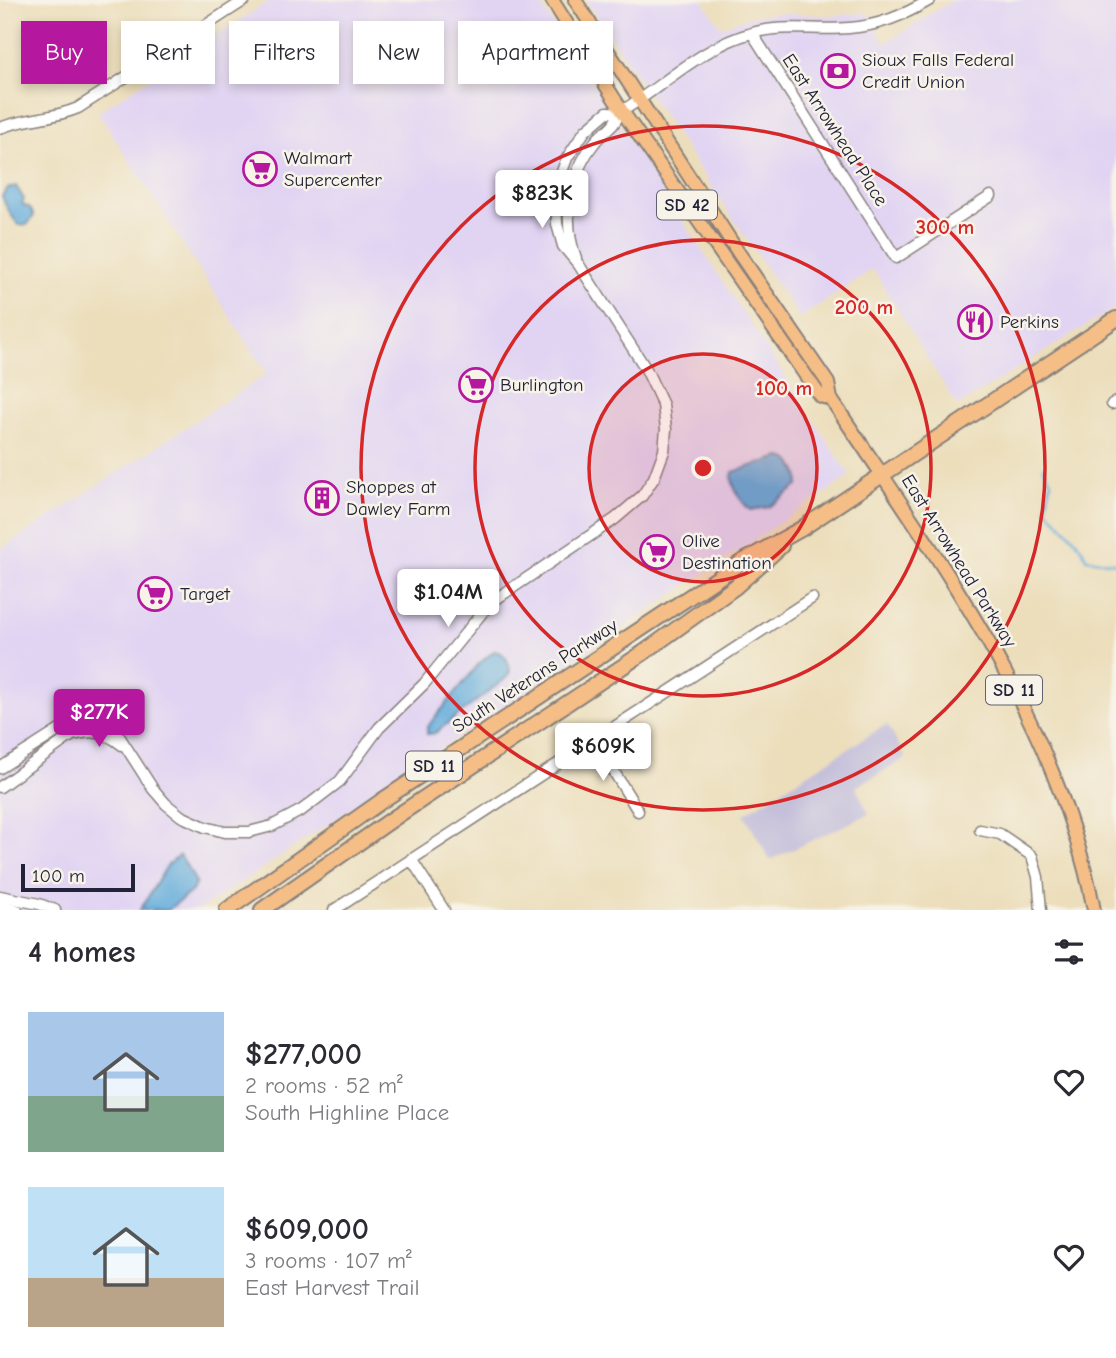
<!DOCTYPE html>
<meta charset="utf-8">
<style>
:root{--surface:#fff;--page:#f2f2f3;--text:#2b2b33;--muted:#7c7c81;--accent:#b5179e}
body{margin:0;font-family:"Comic Neue",sans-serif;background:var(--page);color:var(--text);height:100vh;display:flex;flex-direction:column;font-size:26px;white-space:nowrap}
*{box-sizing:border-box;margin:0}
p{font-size:23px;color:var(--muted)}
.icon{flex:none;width:38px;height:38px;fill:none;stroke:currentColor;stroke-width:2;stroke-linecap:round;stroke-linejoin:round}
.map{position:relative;height:910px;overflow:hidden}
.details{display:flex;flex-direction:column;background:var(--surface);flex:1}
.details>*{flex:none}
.top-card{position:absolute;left:21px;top:21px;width:700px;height:63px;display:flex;gap:14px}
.scale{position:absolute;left:21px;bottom:18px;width:114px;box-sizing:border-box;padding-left:7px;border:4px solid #22223b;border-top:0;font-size:19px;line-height:24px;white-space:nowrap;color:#22223b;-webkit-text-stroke:5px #f7f3e8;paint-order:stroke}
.price{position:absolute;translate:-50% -60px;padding:0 16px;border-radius:7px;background:#fff;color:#222;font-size:23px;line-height:46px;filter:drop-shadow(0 2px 4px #0008)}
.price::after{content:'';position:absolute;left:50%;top:42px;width:21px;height:16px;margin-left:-10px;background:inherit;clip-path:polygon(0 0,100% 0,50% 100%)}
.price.selected{background:var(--accent);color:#fff}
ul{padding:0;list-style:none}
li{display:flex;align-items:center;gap:21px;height:175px;padding:0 28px}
li span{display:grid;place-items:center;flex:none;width:196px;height:140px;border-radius:0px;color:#555}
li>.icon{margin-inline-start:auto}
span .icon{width:84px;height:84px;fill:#fffc;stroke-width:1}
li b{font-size:30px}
h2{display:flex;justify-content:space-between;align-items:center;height:84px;padding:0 28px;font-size:30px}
.tag{padding:0 24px;border-radius:0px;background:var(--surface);box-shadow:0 4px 10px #0003;font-size:24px;line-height:63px}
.tag.selected{background:var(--accent);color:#fff}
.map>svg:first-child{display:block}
</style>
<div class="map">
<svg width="1116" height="910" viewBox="0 0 1116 910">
<rect width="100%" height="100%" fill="#f7f3e8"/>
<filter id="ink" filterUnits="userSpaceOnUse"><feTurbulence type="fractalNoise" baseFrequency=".0143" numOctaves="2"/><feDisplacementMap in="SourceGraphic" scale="14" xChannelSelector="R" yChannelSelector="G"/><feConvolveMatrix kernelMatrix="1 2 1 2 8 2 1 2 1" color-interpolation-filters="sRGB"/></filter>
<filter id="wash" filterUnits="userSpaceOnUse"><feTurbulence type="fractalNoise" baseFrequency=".00686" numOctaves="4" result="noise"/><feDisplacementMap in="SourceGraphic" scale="28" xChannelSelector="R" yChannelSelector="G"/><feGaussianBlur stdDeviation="1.57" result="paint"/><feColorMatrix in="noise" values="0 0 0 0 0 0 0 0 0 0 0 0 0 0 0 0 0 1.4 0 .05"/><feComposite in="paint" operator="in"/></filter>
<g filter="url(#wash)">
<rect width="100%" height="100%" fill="#ecdebb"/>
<!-- built -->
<path fill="#e1d4f3" d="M 271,0 L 538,0 L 850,476 L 199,910 L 0,910 L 0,550 L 267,374 L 98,112 Z
M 586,0 L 702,0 L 721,27 L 750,17 L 778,13 L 830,16 L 868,13 L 884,44 L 953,0 L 1116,0 L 1116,307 L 957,406 L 873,269 L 800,318 Z"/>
<!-- industrial -->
<path fill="#c5c0da" d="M 887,724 L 906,758 L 856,787 L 869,814 L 770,860 L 744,814 Z"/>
<!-- water -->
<path fill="#64acdb" stroke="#43678b" stroke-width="2" d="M 16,186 L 24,199 L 22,204 L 30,208 L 34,216 L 27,225 L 19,225 C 11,217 6,207 2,196 L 7,189 Z
M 780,457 L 788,459 C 795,465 801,476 798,486 L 769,507 L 750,510 C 741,501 729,485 733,472 Z
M 494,651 C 505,652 509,662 510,672 L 506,678 L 435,733 L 427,734 L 427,728 L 432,721 L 479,664 Z
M 179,855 C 182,857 192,876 196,882 L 192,891 L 168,910 L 140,910 L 167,866 Z"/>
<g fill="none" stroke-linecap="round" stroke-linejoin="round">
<!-- stream -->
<path stroke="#64acdb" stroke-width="2.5" d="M 1043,467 L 1051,481 L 1046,508 C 1060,525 1079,539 1087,559 L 1116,563"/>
</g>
</g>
<g filter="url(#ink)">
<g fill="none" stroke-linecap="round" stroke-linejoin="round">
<!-- minor casing -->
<g stroke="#87807b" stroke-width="13">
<path id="minor" d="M 752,33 L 896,258 L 991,196
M 0,128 C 25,118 53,119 78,108 L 245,0
M 576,258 C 562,221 569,174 595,142 C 604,130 614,129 619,113
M 1112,404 L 1116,402
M 78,734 C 95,729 109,734 122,745
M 594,739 L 638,811
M 0,768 L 99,705 L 153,789 L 166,804 L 181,816 L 205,827 L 225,832 L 249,832 L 272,826 L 302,810 L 340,781 L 379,728 L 424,684 L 490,603 L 615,519 L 642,496 L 654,478 L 664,451 L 666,429 L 663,405 L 646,369 L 579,265 L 563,246 L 557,224 L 556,199 L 559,180 L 567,158 L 585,131 L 607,112 L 619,113 C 662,87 702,46 752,33 C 784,24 817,31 849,28 C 879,26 904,15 930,0
M 0,787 L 68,738 L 105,715
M 980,830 L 1000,834 L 1032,856 L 1038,877 L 1041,910
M 411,859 L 444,910
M 0,896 L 39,904 L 55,910
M 0,906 L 17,910
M 334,910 L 812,598"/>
</g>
<!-- major casing -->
<g stroke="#87807b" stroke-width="16">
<path id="major" d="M 552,0 L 622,111 L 820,396 L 831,399
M 575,0 L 738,252 L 828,383 L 831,399 C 937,558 1057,718 1094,910"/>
</g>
<!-- highway casing -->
<g stroke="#87807b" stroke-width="18">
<path id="highway" d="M 227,910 L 383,800 L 742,562 L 801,529 L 1116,319
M 262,910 L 397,816 L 643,653 L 735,587 L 781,546"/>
</g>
<!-- minor -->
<use href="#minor" stroke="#fff" stroke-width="10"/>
<!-- major -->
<use href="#major" stroke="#f6be87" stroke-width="12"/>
<!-- highway -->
<use href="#highway" stroke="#f6be87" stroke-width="14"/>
</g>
</g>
<!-- distance rings -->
<circle cx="703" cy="468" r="114" fill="#d62828" fill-opacity=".12"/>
<g fill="none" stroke="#d62828" stroke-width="3.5">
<circle cx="703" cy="468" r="114"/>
<circle cx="703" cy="468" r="228"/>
<circle cx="703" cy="468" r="342"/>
</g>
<!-- icons -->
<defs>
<g id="bank-ring" transform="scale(1.75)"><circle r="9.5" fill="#f7f3e8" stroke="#b5179e" stroke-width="1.5"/><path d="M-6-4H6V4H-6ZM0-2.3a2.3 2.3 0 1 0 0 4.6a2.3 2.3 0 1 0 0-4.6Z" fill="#b5179e"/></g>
<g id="supermarket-ring" transform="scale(1.75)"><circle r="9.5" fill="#f7f3e8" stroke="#b5179e" stroke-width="1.5"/><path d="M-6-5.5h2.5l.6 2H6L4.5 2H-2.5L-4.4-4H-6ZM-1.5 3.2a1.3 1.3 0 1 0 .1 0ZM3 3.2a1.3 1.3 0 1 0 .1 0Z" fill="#b5179e"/></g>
<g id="restaurant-ring" transform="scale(1.75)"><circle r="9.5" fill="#f7f3e8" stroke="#b5179e" stroke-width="1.5"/><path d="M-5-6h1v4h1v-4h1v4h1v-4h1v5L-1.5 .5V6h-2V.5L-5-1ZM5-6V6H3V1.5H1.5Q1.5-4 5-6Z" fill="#b5179e"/></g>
<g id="building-ring" transform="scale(1.75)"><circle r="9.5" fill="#f7f3e8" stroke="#b5179e" stroke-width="1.5"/><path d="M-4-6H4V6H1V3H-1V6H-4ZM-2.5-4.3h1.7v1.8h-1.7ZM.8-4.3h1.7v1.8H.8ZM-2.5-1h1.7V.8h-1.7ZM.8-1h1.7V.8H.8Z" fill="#b5179e"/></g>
</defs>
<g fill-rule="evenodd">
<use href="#bank-ring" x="838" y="71"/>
<use href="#supermarket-ring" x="260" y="169"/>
<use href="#restaurant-ring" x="975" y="322"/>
<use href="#supermarket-ring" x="476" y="385"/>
<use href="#building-ring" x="322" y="498"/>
<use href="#supermarket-ring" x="657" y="552"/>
<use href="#supermarket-ring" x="155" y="594"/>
</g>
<g text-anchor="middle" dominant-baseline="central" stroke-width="5" stroke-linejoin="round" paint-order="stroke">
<!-- shield labels -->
<g fill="#f7f3e8" stroke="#62616f" stroke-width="2">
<rect x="657" y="190.5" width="60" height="29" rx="5"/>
<rect x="986" y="675.5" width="56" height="29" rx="5"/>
<rect x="406" y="751.5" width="56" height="29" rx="5"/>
</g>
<g font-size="18" font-weight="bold" fill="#22223b">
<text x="687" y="205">SD 42</text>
<text x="1014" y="690">SD 11</text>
<text x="434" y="766">SD 11</text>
</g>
<!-- poi labels -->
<g font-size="19" fill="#22223b" stroke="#f7f3e8" text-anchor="start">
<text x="862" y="60">Sioux Falls Federal<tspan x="862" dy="22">Credit Union</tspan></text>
<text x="284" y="158">Walmart<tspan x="284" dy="22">Supercenter</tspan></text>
<text x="1000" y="322">Perkins</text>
<text x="500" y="385">Burlington</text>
<text x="346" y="487">Shoppes at<tspan x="346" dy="22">Dawley Farm</tspan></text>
<text x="682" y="541">Olive<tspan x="682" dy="22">Destination</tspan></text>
<text x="180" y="594">Target</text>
</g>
<!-- street labels -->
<g font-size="19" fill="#22223b" stroke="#f7f3e8">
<text transform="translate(835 130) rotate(57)">East Arrowhead Place</text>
<text transform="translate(959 561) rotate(58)">East Arrowhead Parkway</text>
<text transform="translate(535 676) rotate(-33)">South Veterans Parkway</text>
</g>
</g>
<circle cx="703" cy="468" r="10" fill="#d62828" stroke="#f7f3e8" stroke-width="3.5"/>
<g font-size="21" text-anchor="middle" font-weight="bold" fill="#d62828" stroke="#f7f3e8" stroke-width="5" stroke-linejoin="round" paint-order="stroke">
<text x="945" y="234">300 m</text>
<text x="864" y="314">200 m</text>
<text x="784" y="395">100 m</text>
</g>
</svg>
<div class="scale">100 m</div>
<b class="price" style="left:542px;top:230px">$823K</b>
<b class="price" style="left:448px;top:629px">$1.04M</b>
<b class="price selected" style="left:99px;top:749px">$277K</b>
<b class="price" style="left:603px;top:783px">$609K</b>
<div class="top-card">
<a class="tag selected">Buy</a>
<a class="tag">Rent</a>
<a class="tag">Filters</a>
<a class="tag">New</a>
<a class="tag">Apartment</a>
</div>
</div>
<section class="details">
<h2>4 homes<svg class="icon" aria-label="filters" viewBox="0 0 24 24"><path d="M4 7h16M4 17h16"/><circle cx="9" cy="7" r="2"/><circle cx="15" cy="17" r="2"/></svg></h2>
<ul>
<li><span style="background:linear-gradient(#a9c7e8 60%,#7fa58c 0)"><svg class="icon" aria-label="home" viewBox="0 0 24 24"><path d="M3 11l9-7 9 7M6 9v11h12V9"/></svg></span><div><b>$277,000</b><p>2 rooms · 52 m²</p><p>South Highline Place</p></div><svg class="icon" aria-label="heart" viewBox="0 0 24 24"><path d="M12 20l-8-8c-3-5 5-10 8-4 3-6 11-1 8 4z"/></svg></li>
<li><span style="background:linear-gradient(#bfe0f5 65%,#b9a48a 0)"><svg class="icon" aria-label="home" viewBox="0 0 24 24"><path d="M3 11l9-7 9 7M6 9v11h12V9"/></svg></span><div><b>$609,000</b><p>3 rooms · 107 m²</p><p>East Harvest Trail</p></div><svg class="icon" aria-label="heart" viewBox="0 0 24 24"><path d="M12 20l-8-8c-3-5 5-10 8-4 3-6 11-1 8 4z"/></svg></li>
</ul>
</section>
